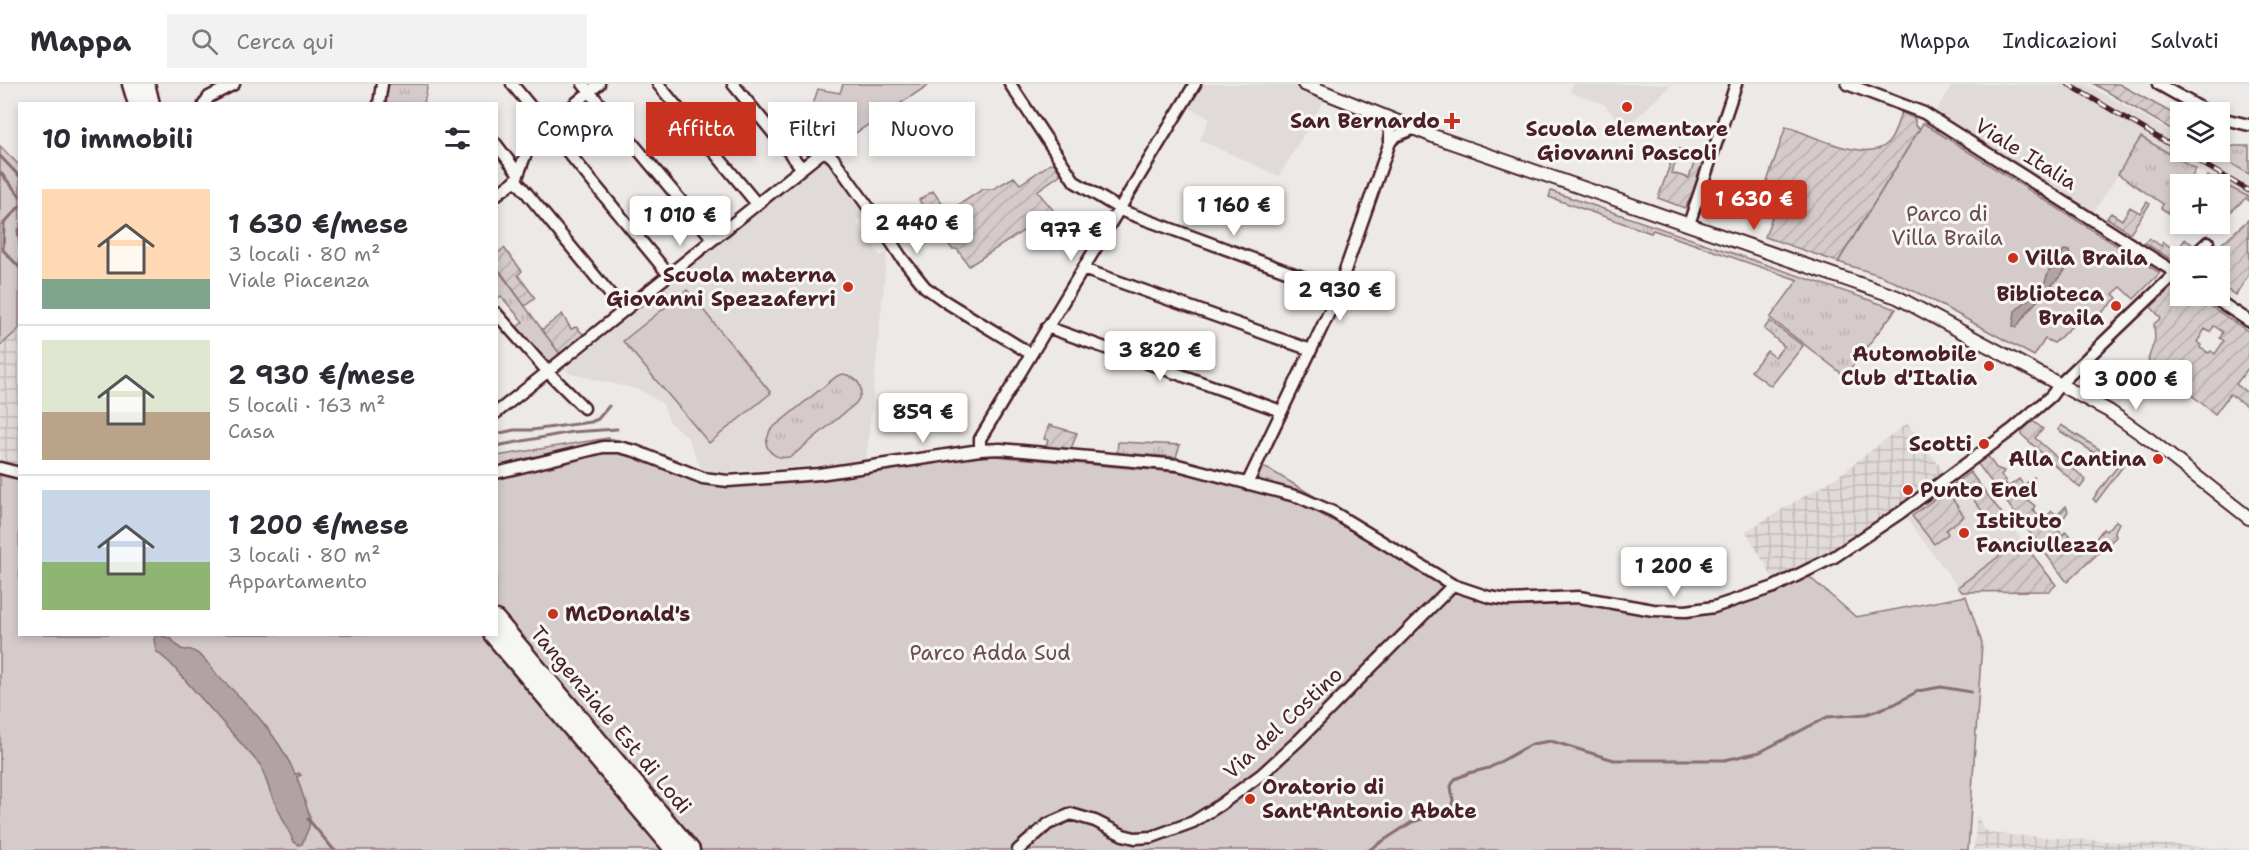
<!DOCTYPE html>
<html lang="it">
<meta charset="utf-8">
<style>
:root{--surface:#fff;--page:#f2f2f3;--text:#2b2b33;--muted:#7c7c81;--line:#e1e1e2;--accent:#c8321e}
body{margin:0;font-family:"Shantell Sans",sans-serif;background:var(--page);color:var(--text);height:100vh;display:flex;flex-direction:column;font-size:22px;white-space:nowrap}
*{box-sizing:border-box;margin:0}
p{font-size:20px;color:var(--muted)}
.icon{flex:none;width:33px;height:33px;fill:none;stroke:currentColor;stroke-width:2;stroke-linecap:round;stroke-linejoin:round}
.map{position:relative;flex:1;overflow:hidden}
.sheet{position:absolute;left:18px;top:18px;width:480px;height:534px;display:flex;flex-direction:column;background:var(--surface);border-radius:0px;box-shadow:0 3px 9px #0003}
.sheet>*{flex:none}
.guide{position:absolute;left:516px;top:18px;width:570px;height:54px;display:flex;gap:12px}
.tools{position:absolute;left:2170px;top:18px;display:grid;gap:12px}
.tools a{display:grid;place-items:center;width:60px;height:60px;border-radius:0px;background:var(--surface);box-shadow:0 3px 9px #0003;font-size:30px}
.price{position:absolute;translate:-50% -51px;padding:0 14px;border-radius:6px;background:#fff;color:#222;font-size:20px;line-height:39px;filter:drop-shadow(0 2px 3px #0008)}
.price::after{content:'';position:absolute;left:50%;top:36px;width:18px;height:14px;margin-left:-9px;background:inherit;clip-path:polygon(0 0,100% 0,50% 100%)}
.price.active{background:var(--accent);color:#fff}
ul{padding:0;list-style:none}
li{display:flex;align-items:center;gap:18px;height:150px;padding:0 24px}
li+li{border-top:2px solid var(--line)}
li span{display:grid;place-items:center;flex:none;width:168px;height:120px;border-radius:0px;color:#555}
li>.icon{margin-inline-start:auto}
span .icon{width:72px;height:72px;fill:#fffc;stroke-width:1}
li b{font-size:26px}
h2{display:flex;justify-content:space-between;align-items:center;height:72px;padding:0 24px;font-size:26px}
.pill{padding:0 21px;border-radius:0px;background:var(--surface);box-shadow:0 3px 9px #0003;font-size:21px;line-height:54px}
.pill.active{background:var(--accent);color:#fff}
header{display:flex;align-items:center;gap:36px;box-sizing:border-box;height:84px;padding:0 30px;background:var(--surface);border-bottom:2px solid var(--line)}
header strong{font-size:28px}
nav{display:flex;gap:33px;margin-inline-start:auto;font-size:21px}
.search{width:420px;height:54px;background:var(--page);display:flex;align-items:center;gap:15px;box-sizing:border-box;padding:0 21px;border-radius:0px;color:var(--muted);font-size:22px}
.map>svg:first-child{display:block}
</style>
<header>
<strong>Mappa</strong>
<div class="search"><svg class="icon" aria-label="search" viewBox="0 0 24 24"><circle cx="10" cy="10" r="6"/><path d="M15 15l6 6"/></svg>Cerca qui</div>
<nav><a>Mappa</a><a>Indicazioni</a><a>Salvati</a></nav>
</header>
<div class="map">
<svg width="2249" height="766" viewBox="0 0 2249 766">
<defs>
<pattern id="industrial-grid" width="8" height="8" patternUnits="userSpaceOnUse" patternTransform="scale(1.5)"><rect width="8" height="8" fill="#e0dad8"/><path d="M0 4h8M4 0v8" fill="none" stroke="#c2bbba"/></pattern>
<pattern id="grass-tufts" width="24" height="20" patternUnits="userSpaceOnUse" patternTransform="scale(1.5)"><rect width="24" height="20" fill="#d4cbca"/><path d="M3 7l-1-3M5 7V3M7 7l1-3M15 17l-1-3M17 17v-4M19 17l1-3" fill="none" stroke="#b8aeae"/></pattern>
<pattern id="garden-furrows" width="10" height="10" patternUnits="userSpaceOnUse" patternTransform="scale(1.5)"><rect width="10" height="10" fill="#d4cbca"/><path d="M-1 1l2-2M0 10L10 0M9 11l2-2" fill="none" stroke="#b8aeae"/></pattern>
</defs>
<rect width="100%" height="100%" fill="#ece9e6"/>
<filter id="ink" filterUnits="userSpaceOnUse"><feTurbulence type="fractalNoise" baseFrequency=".0167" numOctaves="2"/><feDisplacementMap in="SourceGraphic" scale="12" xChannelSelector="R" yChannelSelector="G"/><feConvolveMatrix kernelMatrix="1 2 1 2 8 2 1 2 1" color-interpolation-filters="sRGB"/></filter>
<g filter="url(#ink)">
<!-- built -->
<path fill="#e0dad8" d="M 1196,0 L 1327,0 L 1324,9 L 1327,11 L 1279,92 L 1200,56 L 1210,34 L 1183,21 Z
M 1573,0 L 1672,0 L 1625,45 L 1604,20 L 1570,8 Z
M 1953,0 L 2086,0 L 2181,54 L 2181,68 L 2204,68 L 2216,75 L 2222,74 L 2249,90 L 2249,113 L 2225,102 L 2142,54 L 2085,141 L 1927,42 Z
M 818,77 L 828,77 L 866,130 L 856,138 L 881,172 L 887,168 L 866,378 L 728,388 L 714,388 L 701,384 L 687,352 L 670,339 L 663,320 L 640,306 L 568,289 L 567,283 Z
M 1970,388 L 2056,501 L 2049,507 L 1962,508 L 1907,435 Z"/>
<!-- industrial -->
<path fill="url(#industrial-grid)" d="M 0,174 L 19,189 L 19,394 L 0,388 Z
M 1907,339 L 1948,393 L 1900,428 L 1777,501 L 1746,447 L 1837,393 Z
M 1977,731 L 1983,745 L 1995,750 L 2249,766 L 1974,766 Z"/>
<!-- grass -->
<path fill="url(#grass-tufts)" stroke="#8f757a" stroke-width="1.5" d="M 389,0 L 428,0 L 424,19 L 385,19 Z
M 2141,53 L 2196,85 L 2188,100 L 2181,100 L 2181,137 L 2161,124 L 2163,120 L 2118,90 Z
M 2234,62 L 2249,62 L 2249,90 L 2222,74 L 2216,75 L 2224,65 Z
M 2207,92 L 2249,113 L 2249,117 L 2246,114 L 2220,137 L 2220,100 L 2201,100 Z
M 1551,107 L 1896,225 L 1845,292 L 1770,234 L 1798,196 L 1653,146 L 1651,149 L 1549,113 Z
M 496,183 L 560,270 L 552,277 L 546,276 L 517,243 L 523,238 L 501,212 L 497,215 Z
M 1770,237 L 1803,262 L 1771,302 L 1751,287 L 1767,267 L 1775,273 L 1784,262 L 1764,245 Z
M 843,290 C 859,293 867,306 855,320 L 792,372 C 781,376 769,372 766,359 L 770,346 L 837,292 Z
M 2061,341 L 2124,381 L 2096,418 L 2093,415 L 2117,383 L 2058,346 Z
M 1118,358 L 1120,358 L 1180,361 L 1176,373 L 1117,369 Z
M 1262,383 L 1270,386 L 1329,421 L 1304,410 L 1260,398 L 1258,393 Z"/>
<!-- park -->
<path fill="#d4cbca" stroke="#8f757a" stroke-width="1.5" d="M 843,0 L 930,0 L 836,62 L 810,29 L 818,5 L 840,9 Z
M 1923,39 L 2160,189 L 2134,215 L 2121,203 L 2113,210 L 2117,214 L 2096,234 L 2088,227 L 2054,259 L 2045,255 L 2034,272 L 1924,212 L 1882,192 L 1838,178 Z
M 0,62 L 20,82 L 19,245 L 0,262 Z
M 687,206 L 771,309 L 709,359 L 623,257 Z
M 608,354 C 646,360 673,396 712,400 C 743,403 772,400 803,396 C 866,389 930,375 994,372 L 1186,389 L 1305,421 L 1444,499 L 1474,512 L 1576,518 L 1671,532 L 1807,491 L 1856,533 L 1966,512 L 1982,559 L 1968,766 L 0,766 L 0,388 L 19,394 L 20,550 L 496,550 L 497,372 Z"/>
<!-- garden -->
<path fill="url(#garden-furrows)" stroke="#8f757a" stroke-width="1.5" fill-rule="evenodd" d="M 2094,0 L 2119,0 L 2181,34 L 2181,51 Z
M 1901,28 L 1915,35 L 1915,42 L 1920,44 L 1838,178 L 1765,153 L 1772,133 L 1757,127 L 1786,42 C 1811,51 1867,80 1888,59 C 1895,52 1898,37 1901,28 Z
M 1676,64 L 1680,65 L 1672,89 L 1689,94 L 1697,71 L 1705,73 L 1692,111 L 1685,124 L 1658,114 Z
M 1053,78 L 1061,90 L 1037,107 L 1054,127 L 969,182 L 957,165 L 952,165 L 919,116 L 933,107 L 948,128 L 983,105 L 993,105 L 1014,93 L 1020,100 Z
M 2147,118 L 2150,120 L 2130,149 L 2107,134 L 2111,129 L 2122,136 L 2130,123 L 2140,129 Z
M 2248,136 L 2249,190 L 2236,211 L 2227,206 L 2222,208 L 2220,207 L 2220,172 L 2208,172 Z
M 2149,154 L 2161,162 L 2163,158 L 2177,167 L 2185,155 L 2192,160 L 2175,178 L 2145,159 Z
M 504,164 L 522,187 L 518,191 L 535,214 L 525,222 L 497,183 L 497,170 Z
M 2176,199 L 2181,202 L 2181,212 L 2195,212 L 2249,248 L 2249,283 L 2236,300 L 2249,310 L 2249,324 L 2230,310 L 2215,330 L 2148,276 L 2155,255 L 2154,240 L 2161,234 L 2151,223 ZM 2214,242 L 2223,248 L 2220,254 L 2224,257 L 2215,270 L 2211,267 L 2209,269 L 2200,264 L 2201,261 L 2197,258 L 2205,245 L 2210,248 Z
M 562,230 L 571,245 L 576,243 L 584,251 L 560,270 L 542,246 Z
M 2033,337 L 2043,345 L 2035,354 L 2059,375 L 2067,366 L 2072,370 L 2065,377 L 2086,396 L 2080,404 L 2022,351 L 2022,346 Z
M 1049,341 L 1077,349 L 1071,365 L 1046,363 L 1048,356 L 1044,355 Z
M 1987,371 L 1996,384 L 2004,387 L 2001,392 L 2006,397 L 2005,398 L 2008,403 L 2019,395 L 2024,401 L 2034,393 L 2035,398 L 2024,413 L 2035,422 L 2033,425 L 2042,437 L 2052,427 L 2057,431 L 2066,422 L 2068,427 L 2057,445 L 2063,451 L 2065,448 L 2070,451 L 2071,455 L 2077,458 L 2075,460 L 2081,465 L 2090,453 L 2095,456 L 2103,445 L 2106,447 L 2116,437 L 2119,439 L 2115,447 L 2116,453 L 2067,498 L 1977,379 Z
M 1970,388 L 2010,440 L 1991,446 L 1979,431 L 1983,428 L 1966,406 L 1953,416 L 1964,432 L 1946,446 L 1948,450 L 1934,460 L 1912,432 Z
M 2021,456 L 2056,501 L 2049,507 L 1962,508 L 1958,503 Z"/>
<!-- water -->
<path fill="#b1a2a3" stroke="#886e73" stroke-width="1.5" d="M 2064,166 L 2069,167 C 2074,185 2053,198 2043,210 C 2033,221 2024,232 2016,244 L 2013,242 L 2015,227 L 2044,201 L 2049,186 Z
M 160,551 L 171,555 L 181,565 C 186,567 188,564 193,567 C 207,573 212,587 222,596 C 252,623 279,653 295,690 L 299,689 L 301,691 L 297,693 L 310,733 L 309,743 L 302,760 L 299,761 L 294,758 L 271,710 L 261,682 L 170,579 L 156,567 L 154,555 L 156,551 Z"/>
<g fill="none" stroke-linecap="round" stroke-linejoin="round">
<!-- stream -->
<path stroke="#886e73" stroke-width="3" d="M 0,72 L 20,93
M 0,88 L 20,112
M 20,122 L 4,139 L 3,166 L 20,184
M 20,145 L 18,147 L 20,161
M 496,350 L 514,346 L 532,346 L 591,338 L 598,335 L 609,322
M 496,362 L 572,348 L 617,345
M 308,735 L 334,766
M 1369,766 L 1412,738 L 1440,730 L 1451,724 L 1453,717 L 1451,702 L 1455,695 L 1469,689 L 1489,684 L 1532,660 L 1551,657 L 1614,676 L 1725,676 L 1760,668 L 1827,633 L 1867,630 L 1895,620 L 1918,607 L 1941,603 L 1971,608"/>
<!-- minor casing -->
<g stroke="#4a1f2b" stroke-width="15">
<path id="minor" d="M 512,0 L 669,191
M 583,0 L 713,155
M 658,0 L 757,120
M 733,0 L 801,83
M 1010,0 L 1075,98 L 1125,128 L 1338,206
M 1847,0 L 1924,29 L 2181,192
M 2158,0 L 2208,28
M 204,20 L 209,13 L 234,0
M 379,20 L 382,0
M 2220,34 L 2249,41
M 1390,58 L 1396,52 L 1413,45
M 496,60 L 518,89
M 516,96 L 624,227
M 496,111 L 516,96 L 531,56 L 599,0
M 1689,140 L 1736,0
M 2193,172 L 2208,158
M 1083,185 L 1311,266
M 2211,212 L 2249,237
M 496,229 L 548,288 L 584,324
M 1047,243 L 1281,327
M 496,329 L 821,69 L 827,69 L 833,74 L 871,127 L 901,173 L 925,203 L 946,218 L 1031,270
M 980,366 L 980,355 L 1195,0
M 0,384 L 20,389
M 496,389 L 603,363 L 619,363 L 635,367 L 703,394 L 728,397 L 819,390 L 980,366 L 1000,365 L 1178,381 L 1299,413 L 1333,428 L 1453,501 L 1489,513 L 1508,516 L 1579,513 L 1653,526 L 1686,527 L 1714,523 L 1774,503 L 1834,473 L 1900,429 L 2013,345 L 2051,312 L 2060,300 L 2181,184
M 1247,400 L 1334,218 L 1390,58 L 1390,46 L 1385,34
M 1018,766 L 1048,740 L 1071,730 L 1095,737 L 1123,751 L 1135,754 L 1152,753 L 1193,738 L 1220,721 L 1262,690 L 1299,656 L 1453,501"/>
</g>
<!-- tertiary casing -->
<g stroke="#4a1f2b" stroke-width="16">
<path id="tertiary" d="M 1304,0 L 1433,52 L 1897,213 L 2109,327 L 2150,356 L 2249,434"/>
</g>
<!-- trunk casing -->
<g stroke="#4a1f2b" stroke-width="21">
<path id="trunk" d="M 131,0 L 137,20
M 146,0 L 151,20
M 496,535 L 691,766
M 492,550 L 674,766"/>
</g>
<!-- minor -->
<use href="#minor" stroke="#f6f6f2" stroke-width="10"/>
<!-- tertiary -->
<use href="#tertiary" stroke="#f6f6f2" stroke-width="12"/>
<!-- trunk -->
<use href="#trunk" stroke="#f6f6f2" stroke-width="16"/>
<!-- rail casing -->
<g stroke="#4a1f2b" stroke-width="5">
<path id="rail" d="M 2068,0 L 2181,67
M 2183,68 L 2249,107"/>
</g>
<!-- rail -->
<use href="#rail" stroke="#f6f6f2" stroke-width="3" stroke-dasharray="9" stroke-linecap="butt"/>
</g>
</g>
<!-- markers -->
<g fill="#c8321e" stroke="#f6f6f2" stroke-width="2">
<circle cx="1627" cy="23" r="6"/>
<path d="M1449 28h6v6h6v6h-6v6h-6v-6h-6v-6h6z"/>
<circle cx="2013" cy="174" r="6"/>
<circle cx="848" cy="203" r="6"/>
<circle cx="2116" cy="222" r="6"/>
<circle cx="1989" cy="282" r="6"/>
<circle cx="1984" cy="360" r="6"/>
<circle cx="2158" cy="375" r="6"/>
<circle cx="1908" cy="406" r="6"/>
<circle cx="1964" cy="449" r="6"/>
<circle cx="553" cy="530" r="6"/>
<circle cx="1250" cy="715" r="6"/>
</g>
<g text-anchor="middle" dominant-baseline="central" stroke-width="6" stroke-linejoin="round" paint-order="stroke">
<!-- poi labels -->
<g font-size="21" font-weight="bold" fill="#4a1f2b" stroke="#f6f6f2" text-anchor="end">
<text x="1440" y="37">San Bernardo</text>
<text x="1627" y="45" text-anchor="middle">Scuola elementare<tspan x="1627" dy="24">Giovanni Pascoli</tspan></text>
<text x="2025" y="174" text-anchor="start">Villa Braila</text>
<text x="836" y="191">Scuola materna<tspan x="836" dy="24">Giovanni Spezzaferri</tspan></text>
<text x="2104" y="210">Biblioteca<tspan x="2104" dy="24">Braila</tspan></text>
<text x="1977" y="270">Automobile<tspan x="1977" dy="24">Club d'Italia</tspan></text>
<text x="1972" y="360">Scotti</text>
<text x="2146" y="375">Alla Cantina</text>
<text x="1920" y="406" text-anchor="start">Punto Enel</text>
<text x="1976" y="437" text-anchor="start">Istituto<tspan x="1976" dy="24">Fanciullezza</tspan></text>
<text x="565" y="530" text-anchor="start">McDonald's</text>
<text x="1262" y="703" text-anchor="start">Oratorio di<tspan x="1262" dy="24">Sant'Antonio Abate</tspan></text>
</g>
<!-- street labels -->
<g font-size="21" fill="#4a1f2b" stroke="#f6f6f2">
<text transform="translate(2026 70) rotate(32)">Viale Italia</text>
<text transform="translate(611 636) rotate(50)">Tangenziale Est di Lodi</text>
<text transform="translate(1283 639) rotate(-43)">Via del Costino</text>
</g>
<!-- park labels -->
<g font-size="21" fill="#6c4a53" stroke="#f6f6f2">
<text x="1947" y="130">Parco di<tspan x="1947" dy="24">Villa Braila</tspan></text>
<text x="990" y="569">Parco Adda Sud</text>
</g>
</g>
</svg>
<div class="tools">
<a><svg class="icon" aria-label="layers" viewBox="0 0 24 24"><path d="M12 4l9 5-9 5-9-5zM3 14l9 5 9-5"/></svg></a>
<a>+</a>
<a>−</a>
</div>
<b class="price active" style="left:1754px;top:147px">1 630 €</b>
<b class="price" style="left:1234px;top:153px">1 160 €</b>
<b class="price" style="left:680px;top:163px">1 010 €</b>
<b class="price" style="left:917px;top:171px">2 440 €</b>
<b class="price" style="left:1071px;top:178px">977 €</b>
<b class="price" style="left:1340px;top:238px">2 930 €</b>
<b class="price" style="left:1160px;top:298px">3 820 €</b>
<b class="price" style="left:2136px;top:327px">3 000 €</b>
<b class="price" style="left:923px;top:360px">859 €</b>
<b class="price" style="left:1674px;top:514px">1 200 €</b>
<div class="guide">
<a class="pill">Compra</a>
<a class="pill active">Affitta</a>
<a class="pill">Filtri</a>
<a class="pill">Nuovo</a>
</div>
<section class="sheet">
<h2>10 immobili<svg class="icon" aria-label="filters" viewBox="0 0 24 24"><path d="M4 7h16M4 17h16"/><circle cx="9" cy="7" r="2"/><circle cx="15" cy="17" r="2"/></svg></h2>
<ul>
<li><span style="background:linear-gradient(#ffd9b3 75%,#7fa58c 0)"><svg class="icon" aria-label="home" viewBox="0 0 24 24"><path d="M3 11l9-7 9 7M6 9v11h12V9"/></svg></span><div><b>1 630 €/mese</b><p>3 locali · 80 m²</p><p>Viale Piacenza</p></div></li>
<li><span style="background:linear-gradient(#dfe7d0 60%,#b9a48a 0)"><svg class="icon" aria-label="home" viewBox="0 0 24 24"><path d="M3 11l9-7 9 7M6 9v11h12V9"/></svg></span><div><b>2 930 €/mese</b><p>5 locali · 163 m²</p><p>Casa</p></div></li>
<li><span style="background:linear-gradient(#c9d6e8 60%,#8fb573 0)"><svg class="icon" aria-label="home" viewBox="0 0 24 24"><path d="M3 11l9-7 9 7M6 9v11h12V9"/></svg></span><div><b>1 200 €/mese</b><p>3 locali · 80 m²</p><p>Appartamento</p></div></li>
</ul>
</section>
</div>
